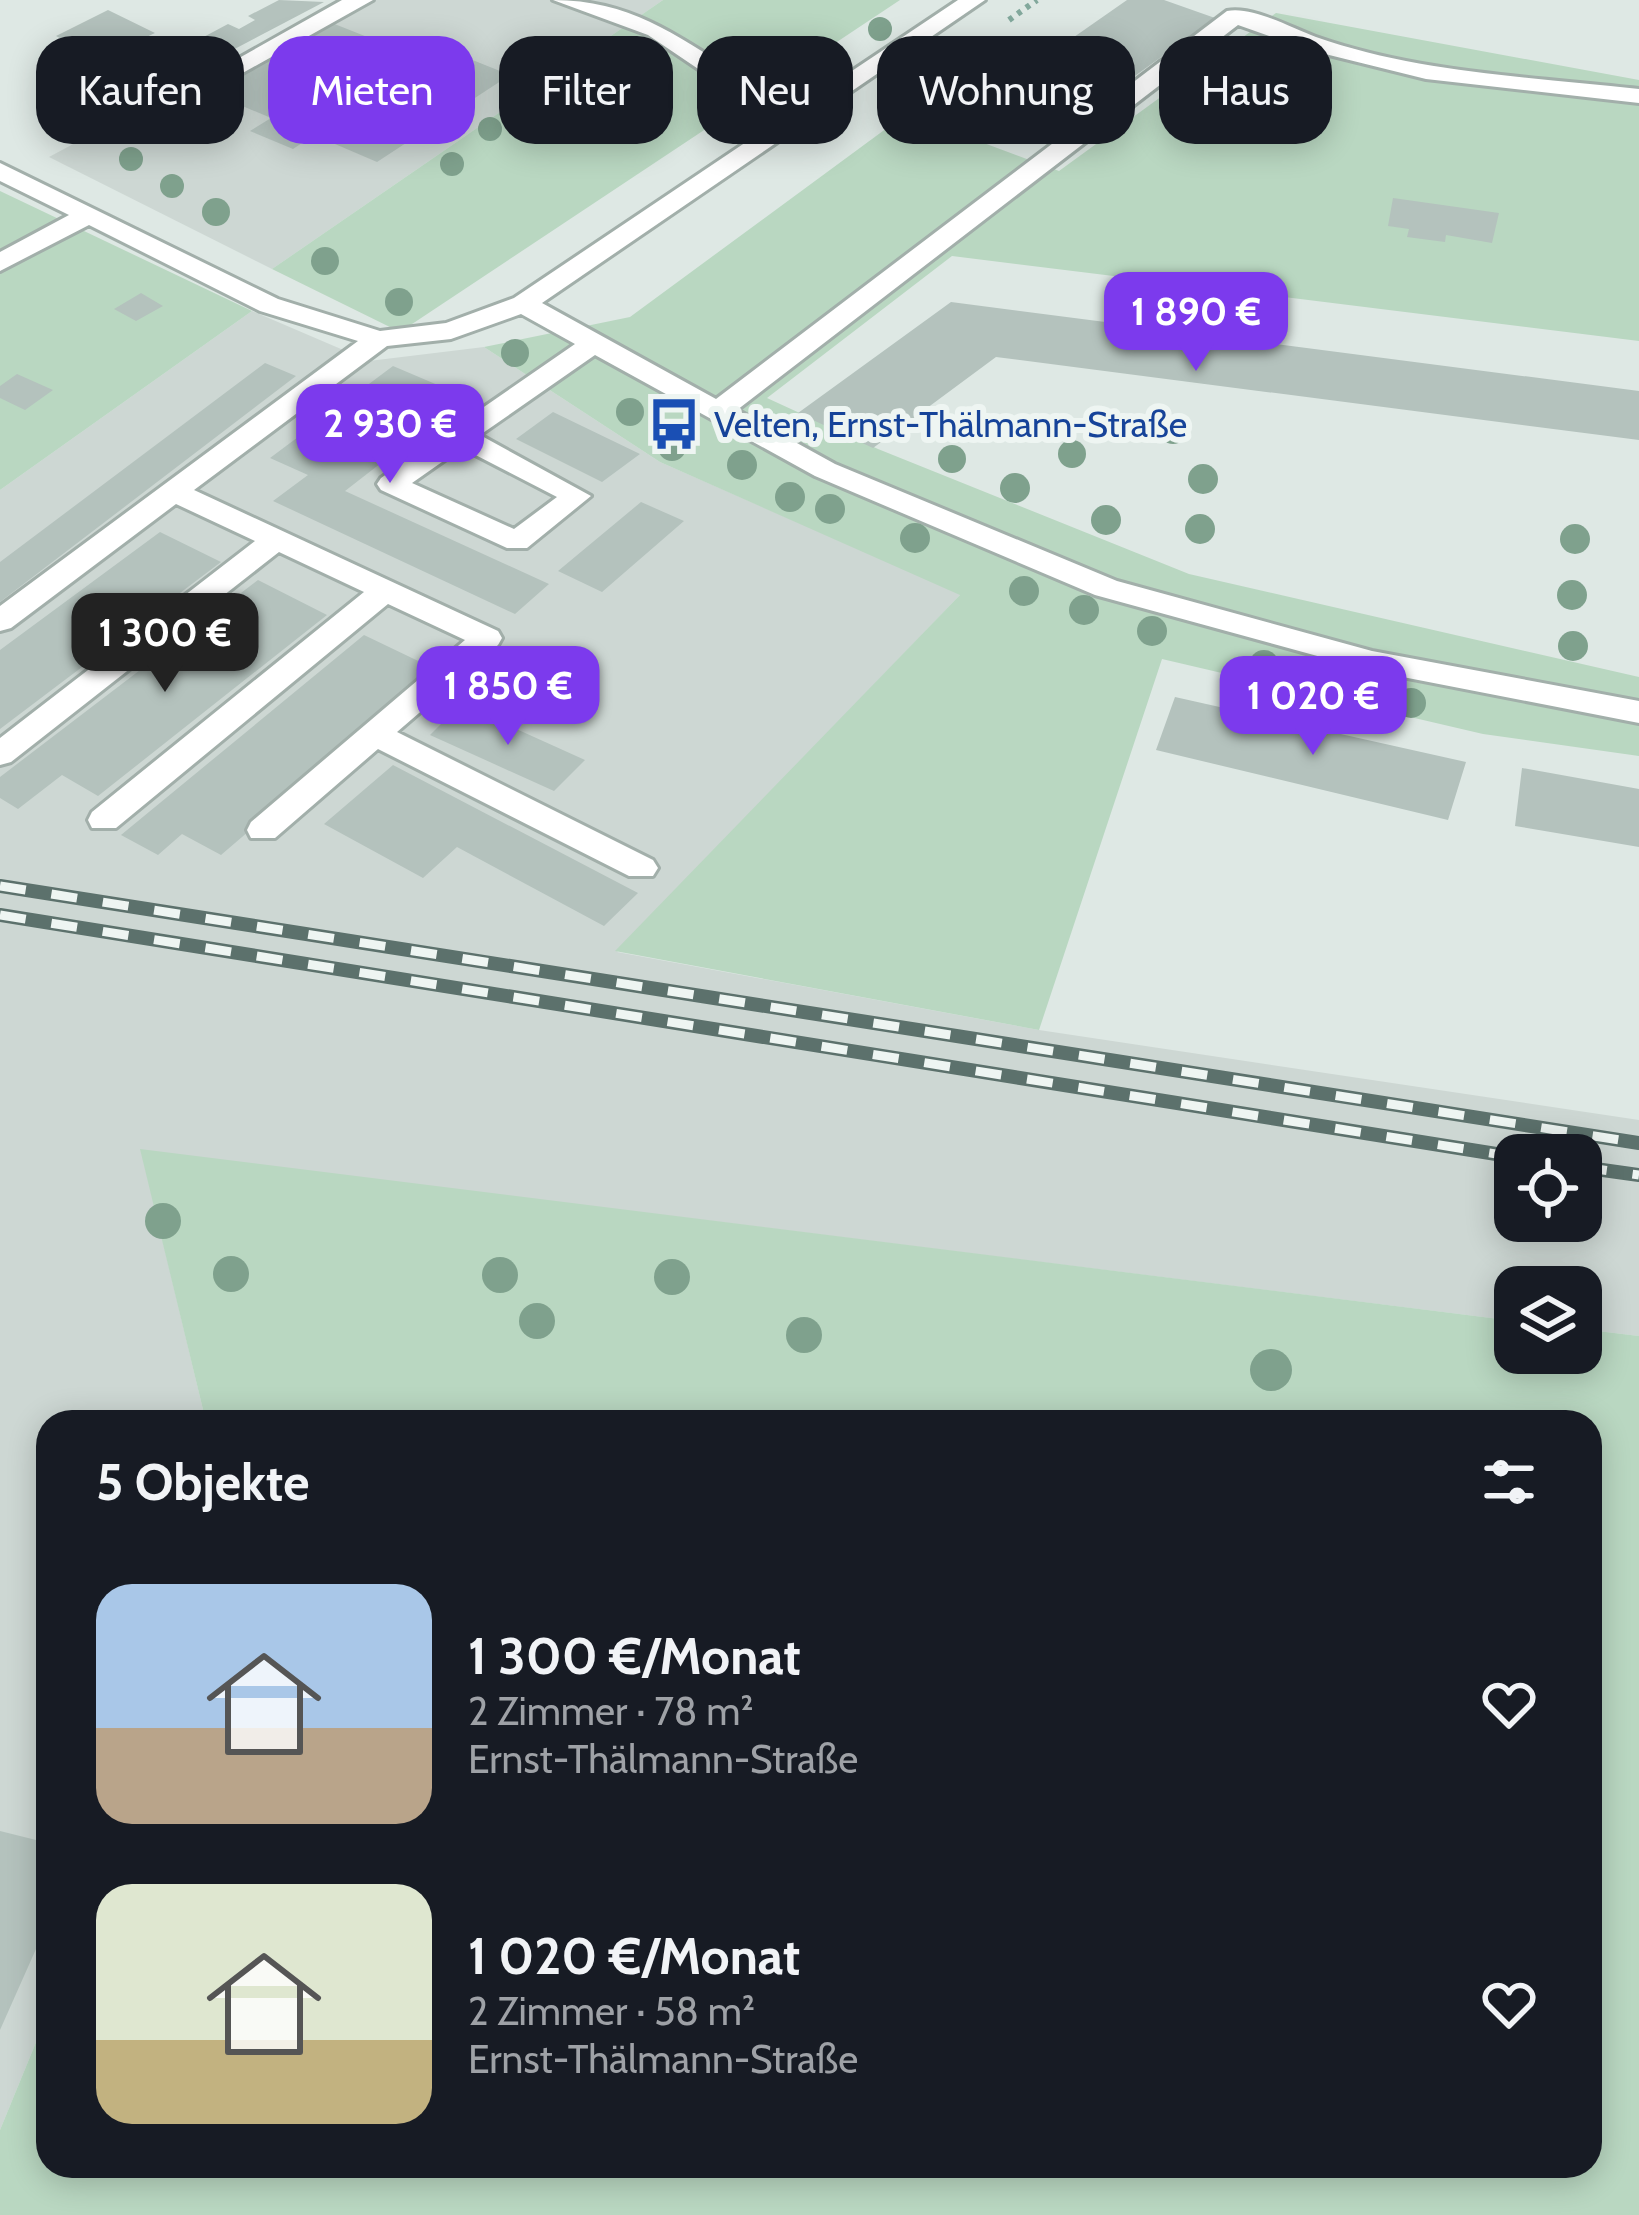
<!DOCTYPE html>
<html lang="de">
<meta charset="utf-8">
<style>
:root{--surface:#171b24;--page:#242831;--text:#f1f3f6;--muted:#9ea1a6;--accent:#7c3aed}
body{margin:0;font-family:Cabin,sans-serif;background:var(--page);color:var(--text);height:100vh;display:flex;flex-direction:column;font-size:45px;white-space:nowrap}
*{box-sizing:border-box;margin:0}
p{font-size:39px;color:var(--muted)}
.icon{flex:none;width:66px;height:66px;fill:none;stroke:currentColor;stroke-width:2;stroke-linecap:round;stroke-linejoin:round}
.map{position:relative;flex:1;overflow:hidden}
.sheet{position:absolute;left:36px;top:1410px;width:1566px;height:768px;display:flex;flex-direction:column;background:var(--surface);border-radius:36px;box-shadow:0 6px 30px #0003}
.sheet>*{flex:none}
.banner{position:absolute;left:36px;top:36px;width:1569px;height:108px;display:flex;gap:24px}
.tools{position:absolute;left:1494px;top:1134px;display:grid;gap:24px}
.tools a{display:grid;place-items:center;width:108px;height:108px;border-radius:24px;background:var(--surface);box-shadow:0 6px 30px #0003;font-size:60px}
.price{position:absolute;translate:-50% -102px;padding:0 27px;border-radius:24px;background:var(--accent);color:#fff;font-size:39px;line-height:78px;filter:drop-shadow(0 3px 6px #0008)}
.price::after{content:'';position:absolute;left:50%;top:72px;width:36px;height:27px;margin-left:-18px;background:inherit;clip-path:polygon(0 0,100% 0,50% 100%)}
.price.current{background:#222;color:#fff}
ul{padding:0;list-style:none}
li{display:flex;align-items:center;gap:36px;height:300px;padding:0 60px}
li span{display:grid;place-items:center;flex:none;width:336px;height:240px;border-radius:36px;color:#555}
li>.icon{margin-inline-start:auto}
span .icon{width:144px;height:144px;fill:#fffc;stroke-width:1}
li b{font-size:51px}
h2{display:flex;justify-content:space-between;align-items:center;height:144px;padding:0 60px;font-size:51px}
.pill{padding:0 42px;border-radius:36px;background:var(--surface);box-shadow:0 6px 30px #0003;font-size:42px;line-height:108px}
.pill.current{background:var(--accent);color:#fff}
.map>svg:first-child{display:block}
</style>
<div class="map">
<svg width="1639" height="2215" viewBox="0 0 1639 2215">
<rect width="100%" height="100%" fill="#dee8e4"/>
<!-- built -->
<path fill="#cdd7d3" fill-rule="evenodd" d="M 343,0 L 663,0 L 272,269 L 49,157 Z
M 252,311 L 369,361 L 484,347 L 660,462 L 961,594 L 617,952 L 1039,1030 L 1639,1120 L 1639,1336 L 1581,1329 L 1581,1287 L 1515,1287 L 1515,1321 L 141,1150 L 206,1422 L 48,1422 L 48,2013 L 0,2130 L 0,490 ZM 1515,1155 L 1581,1155 L 1581,1221 L 1515,1221 Z"/>
<!-- green -->
<path fill="#b9d7c1" d="M 663,0 L 900,0 L 400,332 L 272,269 Z
M 1276,13 L 1639,80 L 1639,341 L 952,256 L 767,398 L 878,449 L 1189,574 L 1639,677 L 1639,756 L 1483,734 L 1162,659 L 1039,1030 L 615,951 L 960,595 L 660,462 L 484,347 L 630,317 L 906,114 L 1059,171 Z
M 0,191 L 252,311 L 0,490 Z
M 140,1149 L 1515,1321 L 1515,1353 L 1581,1353 L 1581,1329 L 1639,1336 L 1639,2215 L 0,2215 L 0,2130 L 48,2013 L 48,2166 L 1590,2166 L 1590,1422 L 206,1422 Z"/>
<!-- building -->
<path fill="#b4c2bd" d="M 279,0 L 324,2 L 227,53 L 198,40 L 228,24 L 239,29 L 255,20 L 248,16 Z
M 1127,0 L 1164,0 L 1215,18 L 1045,141 L 968,111 Z
M 108,10 L 155,33 L 140,40 L 164,52 L 178,45 L 204,57 L 150,85 L 56,36 Z
M 327,21 L 390,46 L 295,105 L 331,121 L 445,49 L 510,75 L 377,162 L 314,135 L 293,149 L 250,131 L 271,118 L 209,92 Z
M 1393,198 L 1499,213 L 1492,243 L 1446,235 L 1445,242 L 1407,237 L 1409,229 L 1388,226 Z
M 141,293 L 163,306 L 136,321 L 114,309 Z
M 951,302 L 1639,391 L 1639,440 L 996,357 L 873,448 L 798,413 Z
M 265,363 L 296,376 L 0,602 L 0,562 Z
M 393,366 L 466,397 L 345,491 L 549,584 L 515,614 L 273,501 L 308,475 L 270,458 Z
M 17,374 L 53,390 L 25,410 L 0,398 L 0,386 Z
M 553,412 L 640,454 L 602,482 L 516,439 Z
M 641,502 L 684,521 L 602,592 L 558,571 Z
M 160,532 L 221,562 L 0,729 L 0,650 Z
M 258,580 L 327,615 L 98,796 L 62,775 L 18,809 L 0,798 L 0,777 Z
M 364,635 L 437,670 L 221,855 L 182,834 L 158,855 L 121,835 Z
M 1175,697 L 1466,762 L 1448,820 L 1156,750 Z
M 461,704 L 585,760 L 554,791 L 430,735 Z
M 393,765 L 638,893 L 604,926 L 457,847 L 423,878 L 324,824 Z
M 1522,768 L 1639,789 L 1639,847 L 1515,826 Z
M 0,1831 L 48,1843 L 48,1922 L 0,2030 Z"/>
<g fill="none" stroke-linecap="round" stroke-linejoin="round">
<!-- minor casing -->
<g stroke="#a2afaa" stroke-width="6">
<path id="minor" d="M 342,0 L 373,0 L 198,98 L 180,98 L 177,93 Z
M 553,0 C 629,0 674,34 735,72 C 756,85 781,93 804,103 L 958,0 L 985,0 L 542,303 L 716,399 L 1227,11 C 1253,6 1291,28 1316,37 C 1418,73 1532,77 1639,89 L 1639,103 L 1426,79 L 1309,50 L 1238,25 L 737,410 L 835,464 L 1117,581 L 1372,651 L 1639,701 L 1639,723 L 1372,671 L 1095,595 L 815,476 L 595,355 L 480,435 L 591,496 L 527,548 L 507,548 L 381,490 L 377,484 L 381,478 L 575,344 L 521,314 L 451,339 L 387,346 L 194,490 L 498,631 L 502,638 L 498,645 L 397,732 L 653,860 L 658,868 L 653,876 L 629,876 L 378,749 L 275,838 L 251,838 L 247,830 L 251,822 L 465,640 L 388,604 L 116,828 L 92,828 L 88,820 L 92,812 L 364,592 L 279,552 L 11,762 L 0,765 L 0,738 L 255,541 L 176,504 L 11,628 L 0,631 L 0,606 L 358,341 L 260,311 L 89,225 L 0,271 L 0,252 L 69,215 L 0,181 L 0,163 L 278,299 L 380,331 L 446,323 L 514,298 L 788,114 L 722,85 L 648,35 ZM 462,448 L 557,497 L 514,529 L 412,483 Z"/>
</g>
<!-- path -->
<path stroke="#82a89c" stroke-width="6" stroke-dasharray="4.5 6" stroke-linecap="butt" d="M 1009,20 L 1037,0
M 908,91 L 905,93 L 1010,136"/>
<!-- minor -->
<use href="#minor" fill="#fff" fill-rule="evenodd"/>
<!-- rail casing -->
<g stroke="#5c716c" stroke-width="14">
<path id="rail" d="M 0,886 L 1639,1143
M 0,915 L 1515,1157
M 1581,1167 L 1639,1175"/>
</g>
<!-- rail -->
<use href="#rail" stroke="#eef5f2" stroke-width="9" stroke-dasharray="26" stroke-linecap="butt"/>
</g>
<!-- trees -->
<g fill="#7fa18d">
<circle cx="880" cy="29" r="12"/>
<circle cx="579" cy="66" r="12"/>
<circle cx="490" cy="129" r="12"/>
<circle cx="131" cy="159" r="12"/>
<circle cx="452" cy="164" r="12"/>
<circle cx="172" cy="186" r="12"/>
<circle cx="216" cy="212" r="14"/>
<circle cx="325" cy="261" r="14"/>
<circle cx="399" cy="302" r="14"/>
<circle cx="515" cy="353" r="14"/>
<circle cx="630" cy="412" r="14"/>
<circle cx="1173" cy="430" r="14"/>
<circle cx="672" cy="447" r="14"/>
<circle cx="1072" cy="454" r="14"/>
<circle cx="952" cy="459" r="14"/>
<circle cx="742" cy="465" r="15"/>
<circle cx="1203" cy="479" r="15"/>
<circle cx="1015" cy="488" r="15"/>
<circle cx="790" cy="497" r="15"/>
<circle cx="830" cy="509" r="15"/>
<circle cx="1106" cy="520" r="15"/>
<circle cx="1200" cy="529" r="15"/>
<circle cx="915" cy="538" r="15"/>
<circle cx="1575" cy="539" r="15"/>
<circle cx="1024" cy="591" r="15"/>
<circle cx="1572" cy="595" r="15"/>
<circle cx="1084" cy="610" r="15"/>
<circle cx="1152" cy="631" r="15"/>
<circle cx="1573" cy="646" r="15"/>
<circle cx="1264" cy="665" r="15"/>
<circle cx="1411" cy="703" r="15"/>
<circle cx="163" cy="1221" r="18"/>
<circle cx="231" cy="1274" r="18"/>
<circle cx="500" cy="1275" r="18"/>
<circle cx="672" cy="1277" r="18"/>
<circle cx="537" cy="1321" r="18"/>
<circle cx="804" cy="1335" r="18"/>
<circle cx="1271" cy="1370" r="21"/>
</g>
<!-- icons -->
<defs>
<g id="bus-bare" transform="scale(4.14)"><path d="M-5-6H5V4H4V6H2V4H-2V6H-4V4H-5ZM-3.5-4V0h7V-4ZM-3.5 1.2v1.5H-2V1.2ZM2 1.2v1.5H3.5V1.2Z" fill="#1a4fb4" stroke="#eef5f2" stroke-width="2.5" paint-order="stroke"/></g>
</defs>
<g fill-rule="evenodd">
<use href="#bus-bare" x="674" y="424"/>
</g>
<g text-anchor="middle" dominant-baseline="central" stroke-width="12" stroke-linejoin="round" paint-order="stroke">
<!-- far-transit labels -->
<g font-size="36" fill="#164399" stroke="#eef5f2" text-anchor="start">
<text x="714" y="424">Velten, Ernst-Thälmann-Straße</text>
</g>
</g>
</svg>
<div class="tools">
<a><svg class="icon" aria-label="locate" viewBox="0 0 24 24"><circle cx="12" cy="12" r="6"/><path d="M12 2v4M12 18v4M2 12h4M18 12h4"/></svg></a>
<a><svg class="icon" aria-label="layers" viewBox="0 0 24 24"><path d="M12 4l9 5-9 5-9-5zM3 14l9 5 9-5"/></svg></a>
</div>
<b class="price" style="left:1196px;top:374px">1 890 €</b>
<b class="price" style="left:390px;top:486px">2 930 €</b>
<b class="price current" style="left:165px;top:695px">1 300 €</b>
<b class="price" style="left:508px;top:748px">1 850 €</b>
<b class="price" style="left:1313px;top:758px">1 020 €</b>
<div class="banner">
<a class="pill">Kaufen</a>
<a class="pill current">Mieten</a>
<a class="pill">Filter</a>
<a class="pill">Neu</a>
<a class="pill">Wohnung</a>
<a class="pill">Haus</a>
</div>
<section class="sheet">
<h2>5 Objekte<svg class="icon" aria-label="filters" viewBox="0 0 24 24"><path d="M4 7h16M4 17h16"/><circle cx="9" cy="7" r="2"/><circle cx="15" cy="17" r="2"/></svg></h2>
<ul>
<li><span style="background:linear-gradient(#a9c7e8 60%,#b9a48a 0)"><svg class="icon" aria-label="home" viewBox="0 0 24 24"><path d="M3 11l9-7 9 7M6 9v11h12V9"/></svg></span><div><b>1 300 €/Monat</b><p>2 Zimmer · 78 m²</p><p>Ernst-Thälmann-Straße</p></div><svg class="icon" aria-label="heart" viewBox="0 0 24 24"><path d="M12 20l-8-8c-3-5 5-10 8-4 3-6 11-1 8 4z"/></svg></li>
<li><span style="background:linear-gradient(#dfe7d0 65%,#c2b280 0)"><svg class="icon" aria-label="home" viewBox="0 0 24 24"><path d="M3 11l9-7 9 7M6 9v11h12V9"/></svg></span><div><b>1 020 €/Monat</b><p>2 Zimmer · 58 m²</p><p>Ernst-Thälmann-Straße</p></div><svg class="icon" aria-label="heart" viewBox="0 0 24 24"><path d="M12 20l-8-8c-3-5 5-10 8-4 3-6 11-1 8 4z"/></svg></li>
</ul>
</section>
</div>
